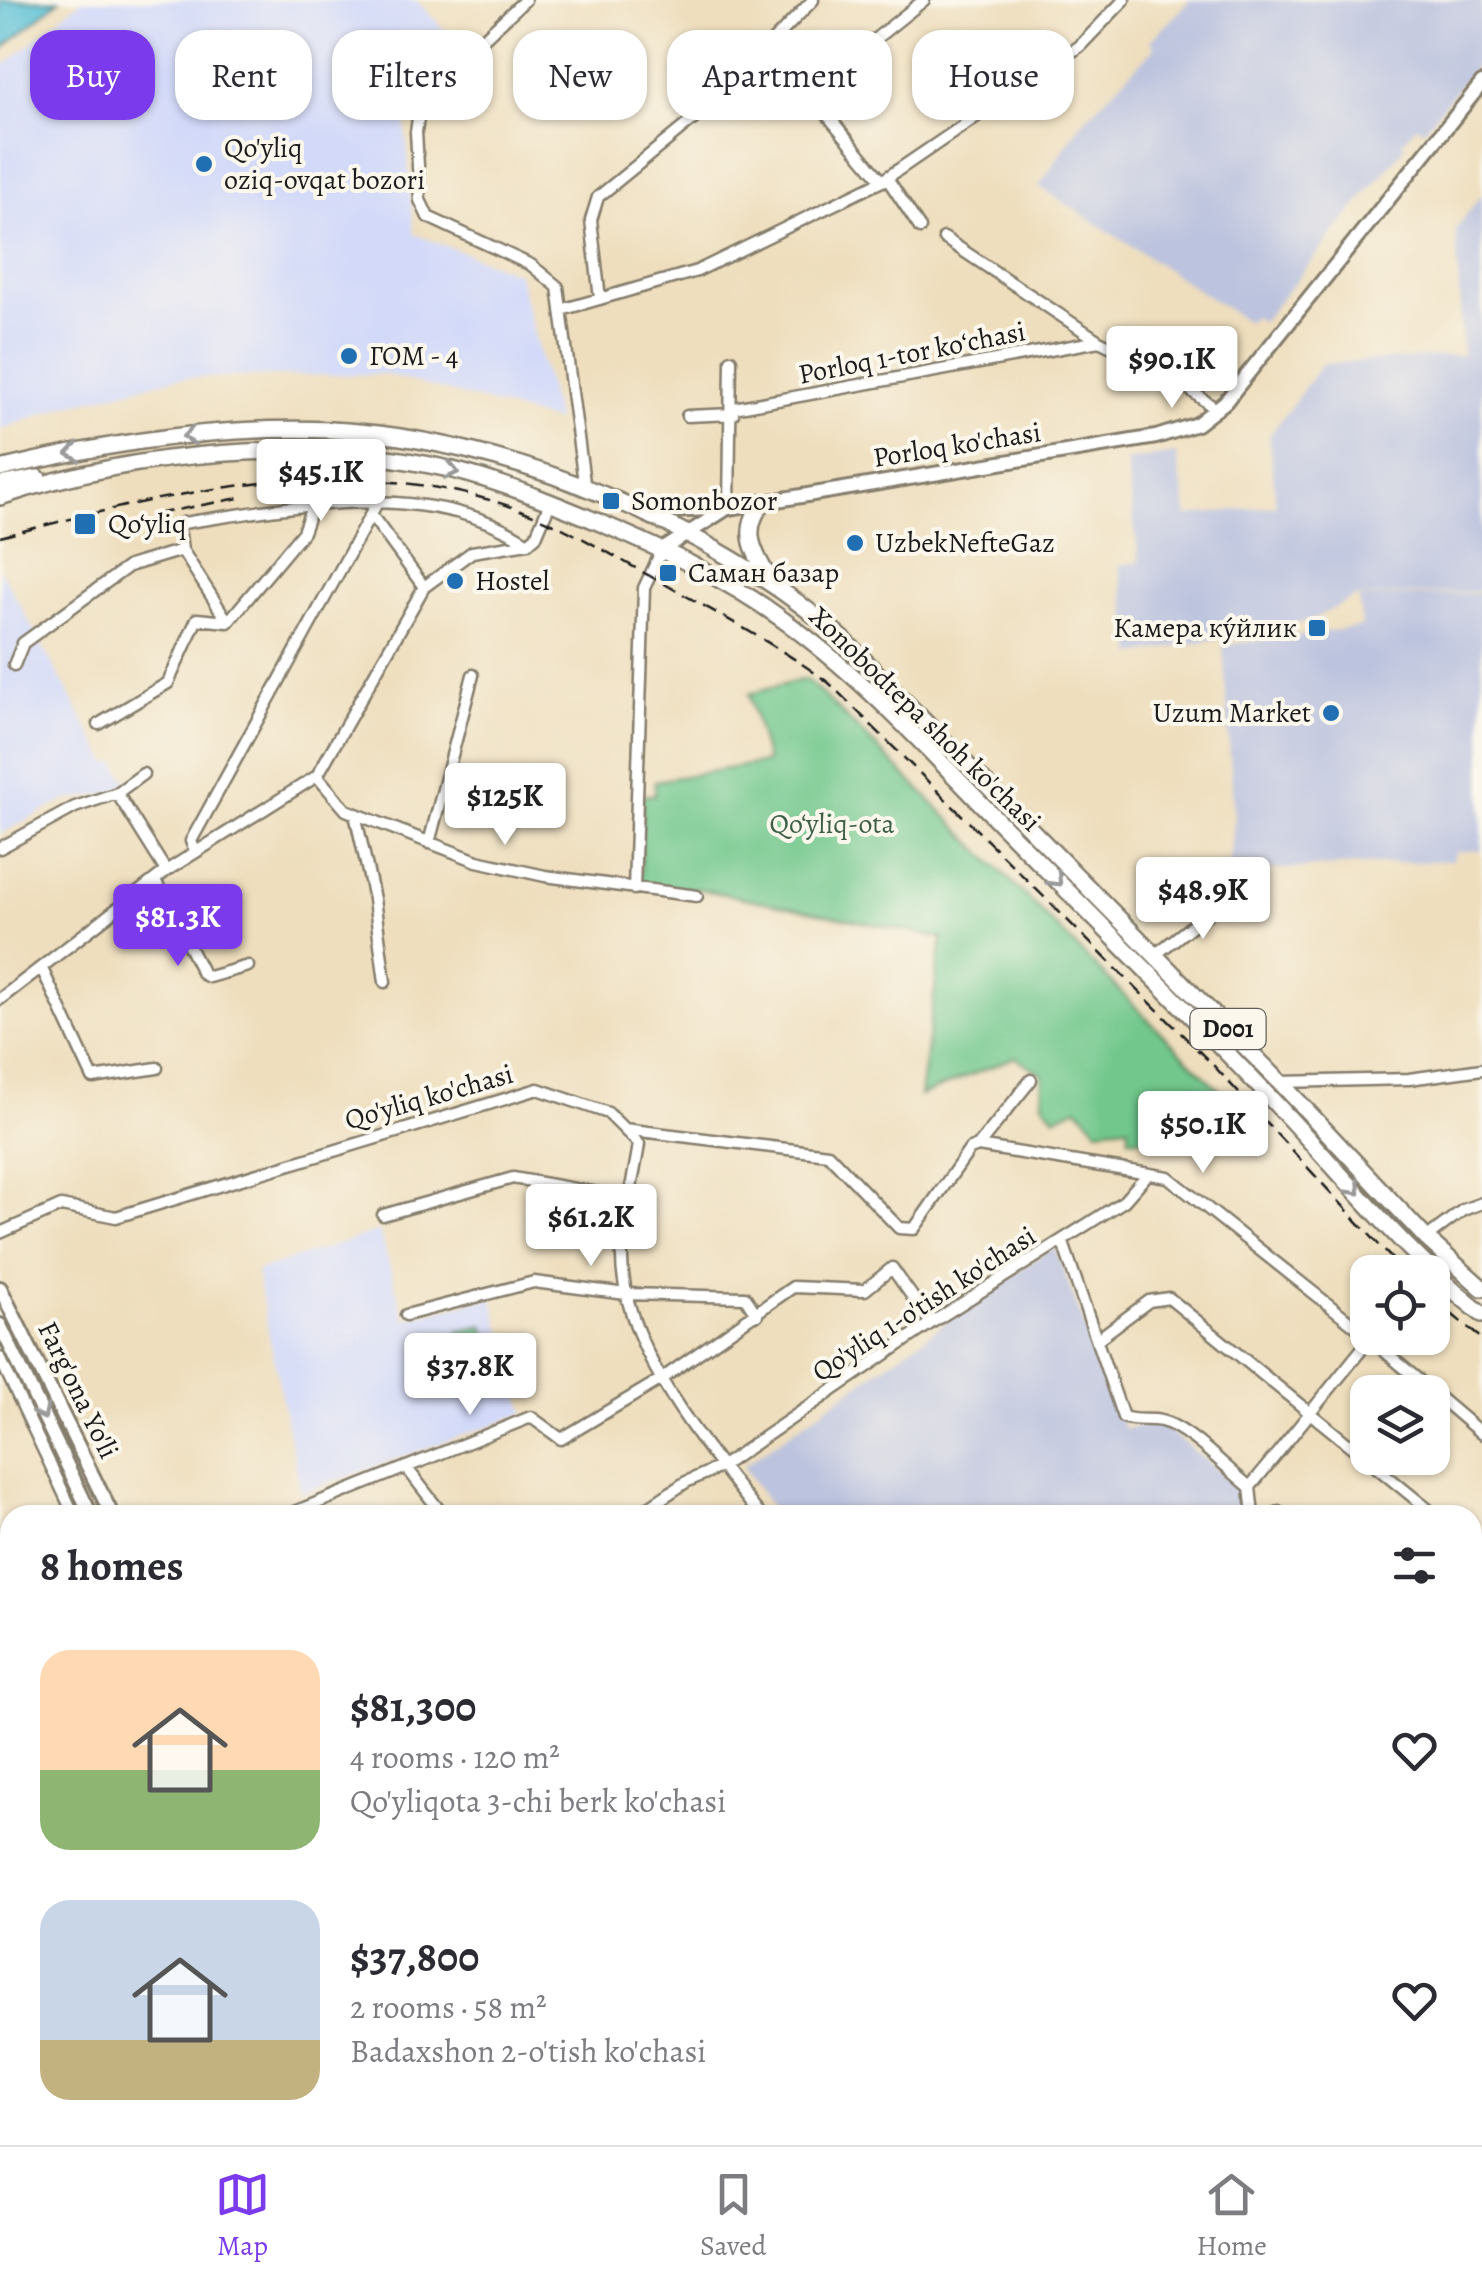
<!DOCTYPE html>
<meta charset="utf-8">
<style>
:root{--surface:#fff;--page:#f7f7f7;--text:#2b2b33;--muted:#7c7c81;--line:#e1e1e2;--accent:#7c3aed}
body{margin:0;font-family:Alegreya,serif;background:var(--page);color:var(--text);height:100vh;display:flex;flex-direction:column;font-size:38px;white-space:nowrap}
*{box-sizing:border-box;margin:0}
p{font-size:32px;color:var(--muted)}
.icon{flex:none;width:55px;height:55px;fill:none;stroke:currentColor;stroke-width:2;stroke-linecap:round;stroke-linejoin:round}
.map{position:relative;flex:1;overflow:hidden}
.side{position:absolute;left:0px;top:1505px;width:1482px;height:640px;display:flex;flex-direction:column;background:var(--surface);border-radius:30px 30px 0 0;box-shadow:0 2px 8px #0004}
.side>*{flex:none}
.guide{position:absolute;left:30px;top:30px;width:1422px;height:90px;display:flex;gap:20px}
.controls{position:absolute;left:1350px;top:1255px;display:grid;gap:20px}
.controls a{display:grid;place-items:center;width:100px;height:100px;border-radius:20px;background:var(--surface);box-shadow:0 2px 8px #0004;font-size:50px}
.price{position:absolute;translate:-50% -85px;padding:0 22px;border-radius:10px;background:#fff;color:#222;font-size:32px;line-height:65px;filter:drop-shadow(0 2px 5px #0008)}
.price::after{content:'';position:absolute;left:50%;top:60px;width:30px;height:22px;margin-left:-15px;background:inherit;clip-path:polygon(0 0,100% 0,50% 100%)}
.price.selected{background:var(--accent);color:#fff}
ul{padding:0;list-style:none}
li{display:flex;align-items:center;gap:30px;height:250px;padding:0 40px}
li span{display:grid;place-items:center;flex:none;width:280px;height:200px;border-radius:30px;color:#555}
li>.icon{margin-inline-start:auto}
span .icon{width:120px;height:120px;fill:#fffc;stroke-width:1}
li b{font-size:42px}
h2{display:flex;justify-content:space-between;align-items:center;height:120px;padding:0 40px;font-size:42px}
.pill{padding:0 35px;border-radius:30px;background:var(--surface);box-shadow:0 2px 8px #0004;font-size:35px;line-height:90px}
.pill.selected{background:var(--accent);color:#fff}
.menu{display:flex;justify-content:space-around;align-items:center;height:140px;border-top:2px solid var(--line);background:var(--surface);font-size:28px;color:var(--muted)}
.menu a{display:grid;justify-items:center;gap:5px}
.menu .selected{color:var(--accent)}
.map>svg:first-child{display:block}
</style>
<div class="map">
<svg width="1482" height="2145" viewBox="0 0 1482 2145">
<rect width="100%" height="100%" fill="#fbf7ec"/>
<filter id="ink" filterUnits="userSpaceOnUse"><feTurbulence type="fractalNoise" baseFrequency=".01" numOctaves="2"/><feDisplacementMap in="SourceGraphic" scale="20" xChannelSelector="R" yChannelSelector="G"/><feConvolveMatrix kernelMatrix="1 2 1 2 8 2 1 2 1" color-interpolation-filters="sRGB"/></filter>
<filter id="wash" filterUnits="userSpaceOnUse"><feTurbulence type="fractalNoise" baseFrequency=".0048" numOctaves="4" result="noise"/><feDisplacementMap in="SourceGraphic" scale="40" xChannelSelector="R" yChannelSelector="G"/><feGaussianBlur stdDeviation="2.25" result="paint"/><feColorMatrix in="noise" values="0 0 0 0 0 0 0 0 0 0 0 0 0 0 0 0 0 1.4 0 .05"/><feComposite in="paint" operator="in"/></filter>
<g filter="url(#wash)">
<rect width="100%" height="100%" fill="#eedebd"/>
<!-- built -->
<path fill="#d2d9f9" d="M 81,0 L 416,0 L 455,41 L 403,93 L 414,234 L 518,273 L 557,422 L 385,374 L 175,378 L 61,407 L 0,430 L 0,69 Z
M 0,569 L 89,730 L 109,764 L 116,762 L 129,784 L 113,793 L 66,800 L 0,834 Z
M 379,1231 L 405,1319 L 492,1297 L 525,1413 L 301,1493 L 256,1271 Z"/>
<!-- industrial -->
<path fill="#bcc3de" d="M 1190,0 L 1482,0 L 1482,59 L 1423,130 L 1417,125 L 1402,143 L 1405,147 L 1262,322 L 1253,316 L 1247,322 L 1039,186 L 1082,122 L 1155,47 L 1150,41 Z
M 1482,193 L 1482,591 L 1356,597 L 1311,620 L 1134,655 L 1119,565 L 1139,562 L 1126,461 L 1176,454 L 1188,516 L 1276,505 L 1269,436 L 1322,364 L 1462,355 L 1456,229 Z
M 1482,593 L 1482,850 L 1454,852 L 1453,860 L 1270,870 L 1242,893 L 1229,877 L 1234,819 L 1223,645 L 1361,627 L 1359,598 Z
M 1054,1246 L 1124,1429 L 1159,1423 L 1244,1491 L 1242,1515 L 776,1515 L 743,1466 Z
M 964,2135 L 1351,2135 L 1357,2145 L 979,2145 Z"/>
<!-- green -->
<path fill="#71c78c" stroke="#467254" stroke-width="2.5" d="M 806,679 C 958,823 1100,975 1250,1120 L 1222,1143 L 1129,1138 L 1129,1126 L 1098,1129 L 1078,1107 L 1055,1117 L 1043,1103 L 1042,1074 L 1015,1057 L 920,1096 L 942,938 L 699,889 L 640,885 L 643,795 L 655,795 L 655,781 L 767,762 L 749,694 Z
M 484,1325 L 495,1367 L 470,1373 L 459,1331 Z"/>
<!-- water -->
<path fill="#58c0d5" stroke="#3a6e78" stroke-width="2.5" d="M 0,0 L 59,0 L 0,51 Z"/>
</g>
<g filter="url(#ink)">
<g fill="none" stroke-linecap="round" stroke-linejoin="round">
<!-- minor casing -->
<g stroke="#857d6c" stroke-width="15">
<path id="minor" d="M 525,0 L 439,80 L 420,105 L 416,132 L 420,200 L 428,217 L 531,265 L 558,287 L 585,490
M 887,178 L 920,228
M 882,181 L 814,99 L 854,56 L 924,0
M 944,238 L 1099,341 L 1169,374 L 1217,410
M 600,299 L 591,220 L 598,197 L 712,104 L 813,0
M 561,310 L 697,271 L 882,181 L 1080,46 L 1124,0
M 734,408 L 1099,341
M 687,416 L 733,414
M 729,508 L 731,360
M 372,516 L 424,587
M 228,622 L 182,550 L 179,527 L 183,523 C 292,507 426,478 525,541
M 14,665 L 23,643 L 129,566 L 182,550
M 99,724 L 168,683 L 197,619 L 228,622 L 303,532 L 313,504
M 317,776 L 346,810 L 477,861 L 545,876 L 697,896
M 117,793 L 166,871
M 355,814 L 374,899 L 385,982
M 429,843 L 473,675
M 0,848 L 75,807 L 117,793 L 143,774
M 195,851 L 191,841 L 377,503
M 155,880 L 203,974 L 209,977 L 248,966
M 634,889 L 644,588 L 662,550
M 1155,955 L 1227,898
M 42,969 L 93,1078 L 157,1068
M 0,999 L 166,871 L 317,776 L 424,587 L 472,552 L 528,543 L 536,536 L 550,503
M 1281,1082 L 1409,1079 L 1482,1069
M 624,1129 L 639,1144 C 634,1179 623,1216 622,1251 C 619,1346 705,1445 760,1515
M 978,1146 L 1168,1177 L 1368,1336
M 383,1215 L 513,1178 L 631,1199
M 0,1233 L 61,1206 L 116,1217 L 538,1089 L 608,1113 L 624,1129 L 828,1154 L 899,1228 L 914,1229 L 970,1149 L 978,1146 L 1031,1080
M 1426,1238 L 1463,1210 L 1482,1203
M 1062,1240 L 1123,1417 C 1137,1422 1148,1418 1161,1421 C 1188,1427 1228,1470 1250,1487 L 1253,1515
M 406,1315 L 534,1282 L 626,1294 L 745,1297 L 757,1315
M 1369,1338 L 1482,1434
M 1098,1339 L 1149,1301 L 1169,1298 L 1435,1515
M 0,1358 L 74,1515
M 406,1467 L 443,1515
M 1250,1487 L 1370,1339
M 287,1515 L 531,1417 L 561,1439 L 660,1380 L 793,1287 L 865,1290 L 892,1268 L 931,1323
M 637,1515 L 686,1482 L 722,1466 L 931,1323 L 1124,1201 L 1146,1176
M 1271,1515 L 1279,1512
M 0,1572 L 10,1568
M 1472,1638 L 1482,1634
M 1472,1655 L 1482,1651
M 0,1697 L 10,1694
M 367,2135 L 372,2145
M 834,2135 L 840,2145
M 283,2145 L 309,2135
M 608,2145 L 629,2135"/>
</g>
<!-- major casing -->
<g stroke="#857d6c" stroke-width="18">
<path id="major" d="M 648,512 L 729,508 L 1156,437 L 1197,424 L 1225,402 L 1482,83
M 662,550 L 726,509
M 0,1288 L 112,1515
M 0,1325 L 91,1515
M 394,2135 L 399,2145
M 415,2135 L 420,2145
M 382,2145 L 382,2135"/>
</g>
<!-- highway casing -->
<g stroke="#857d6c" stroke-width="20">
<path id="highway" d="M 0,469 C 107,443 221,425 331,430 C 505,438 713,525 843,639 L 1280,1082 L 1426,1238 L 1482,1288
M 0,485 L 38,478
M 0,497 C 139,451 305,436 449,469 C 502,482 553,503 603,524 C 664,550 725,578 779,617 C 863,676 933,755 1005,828 C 1094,918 1185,1008 1272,1100 C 1341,1172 1404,1253 1482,1314
M 764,502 C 740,528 753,552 769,578"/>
</g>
<!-- minor -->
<use href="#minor" stroke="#fff" stroke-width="10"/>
<!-- major -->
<use href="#major" stroke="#fff" stroke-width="12"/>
<!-- highway -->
<use href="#highway" stroke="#fff" stroke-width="15"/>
<!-- rail -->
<path stroke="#1c1c1c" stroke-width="2.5" stroke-dasharray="15 8" stroke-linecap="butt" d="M 156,514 L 239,498
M 0,537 C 169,493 341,449 512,507 C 565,525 612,556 661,582 C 718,614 776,644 829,683 L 1214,1066 L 1404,1272
M 1432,1298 L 1482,1339"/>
</g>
<!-- one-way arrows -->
<defs><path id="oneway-chevron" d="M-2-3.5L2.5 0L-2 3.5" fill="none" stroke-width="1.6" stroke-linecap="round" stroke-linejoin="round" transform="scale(2.5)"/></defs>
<g stroke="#999">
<use href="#oneway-chevron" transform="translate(189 436) rotate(173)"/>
<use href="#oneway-chevron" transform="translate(73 453) rotate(171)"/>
<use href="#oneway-chevron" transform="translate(452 471) rotate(13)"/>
<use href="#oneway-chevron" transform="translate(1056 880) rotate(45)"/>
<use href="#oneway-chevron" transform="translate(1355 1189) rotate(47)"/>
<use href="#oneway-chevron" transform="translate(42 1413) rotate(64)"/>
</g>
</g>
<!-- markers -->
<g fill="#1f6fb2" stroke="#fbf7ec" stroke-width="4">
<circle cx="204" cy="164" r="10"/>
<circle cx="349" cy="356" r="10"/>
<rect x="601" y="491" width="20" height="20" rx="5"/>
<rect x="73" y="512" width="24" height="24" rx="5"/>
<circle cx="855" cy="543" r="10"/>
<rect x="658" y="563" width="20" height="20" rx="5"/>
<circle cx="455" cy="581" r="10"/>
<rect x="1307" y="618" width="20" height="20" rx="5"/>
<circle cx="1331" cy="713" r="10"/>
</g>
<g text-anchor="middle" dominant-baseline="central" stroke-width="8" stroke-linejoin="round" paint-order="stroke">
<!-- shield labels -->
<rect fill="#fbf7ec" stroke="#5f5e5a" stroke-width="2.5" x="1190.5" y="1009" width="75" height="40" rx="8"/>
<g font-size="25" font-weight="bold" fill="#1c1c1c">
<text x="1228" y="1029">D001</text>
</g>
<!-- poi labels -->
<g font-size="28" fill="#1c1c1c" stroke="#fbf7ec" text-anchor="start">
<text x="224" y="148">Qo'yliq<tspan x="224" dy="32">oziq-ovqat bozori</tspan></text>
<text x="369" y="356">ГОМ - 4</text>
<text x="631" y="501">Somonbozor</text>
<text x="108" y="524">Qo‘yliq</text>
<text x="875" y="543">UzbekNefteGaz</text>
<text x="688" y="573">Саман базар</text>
<text x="475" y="581">Hostel</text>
<text x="1297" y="628" text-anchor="end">Камера ку́йлик</text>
<text x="1311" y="713" text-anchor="end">Uzum Market</text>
</g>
<!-- street labels -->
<g font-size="28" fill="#1c1c1c" stroke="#fbf7ec">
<text transform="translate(912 353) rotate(-11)">Porloq 1-tor koʻchasi</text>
<text transform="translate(957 445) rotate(-9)">Porloq ko'chasi</text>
<text transform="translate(925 719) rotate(44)">Xonobodtepa shoh ko'chasi</text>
<text transform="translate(429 1097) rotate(-16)">Qo'yliq ko'chasi</text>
<text transform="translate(924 1304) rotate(-33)">Qo'yliq 1-o'tish ko'chasi</text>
<text transform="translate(78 1390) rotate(64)">Farg'ona Yo'li</text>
</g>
<!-- park labels -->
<g font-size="28" fill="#3e6049" stroke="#fbf7ec">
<text x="832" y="824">Qo‘yliq-ota</text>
</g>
</g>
</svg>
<div class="controls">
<a><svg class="icon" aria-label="locate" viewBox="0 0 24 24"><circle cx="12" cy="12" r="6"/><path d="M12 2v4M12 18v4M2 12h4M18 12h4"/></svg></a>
<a><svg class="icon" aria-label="layers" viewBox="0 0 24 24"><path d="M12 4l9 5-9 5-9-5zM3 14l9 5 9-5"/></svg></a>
</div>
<b class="price" style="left:1172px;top:411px">$90.1K</b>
<b class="price" style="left:321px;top:524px">$45.1K</b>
<b class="price" style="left:505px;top:848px">$125K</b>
<b class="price" style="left:1203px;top:942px">$48.9K</b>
<b class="price selected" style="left:178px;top:969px">$81.3K</b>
<b class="price" style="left:1203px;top:1176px">$50.1K</b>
<b class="price" style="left:591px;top:1269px">$61.2K</b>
<b class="price" style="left:470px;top:1418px">$37.8K</b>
<div class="guide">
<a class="pill selected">Buy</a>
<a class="pill">Rent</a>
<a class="pill">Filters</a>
<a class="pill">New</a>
<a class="pill">Apartment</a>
<a class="pill">House</a>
</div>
<section class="side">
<h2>8 homes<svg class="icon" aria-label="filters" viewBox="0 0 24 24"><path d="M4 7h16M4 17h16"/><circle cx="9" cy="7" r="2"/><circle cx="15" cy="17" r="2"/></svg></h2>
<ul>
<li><span style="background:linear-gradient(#ffd9b3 60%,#8fb573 0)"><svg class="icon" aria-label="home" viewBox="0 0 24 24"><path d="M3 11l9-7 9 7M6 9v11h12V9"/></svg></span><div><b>$81,300</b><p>4 rooms · 120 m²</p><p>Qo'yliqota 3-chi berk ko'chasi</p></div><svg class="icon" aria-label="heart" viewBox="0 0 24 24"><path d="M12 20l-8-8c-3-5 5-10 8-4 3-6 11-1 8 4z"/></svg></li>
<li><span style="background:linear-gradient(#c9d6e8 70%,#c2b280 0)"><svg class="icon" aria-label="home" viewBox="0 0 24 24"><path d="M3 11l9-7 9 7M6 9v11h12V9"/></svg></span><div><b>$37,800</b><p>2 rooms · 58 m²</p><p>Badaxshon 2-o'tish ko'chasi</p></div><svg class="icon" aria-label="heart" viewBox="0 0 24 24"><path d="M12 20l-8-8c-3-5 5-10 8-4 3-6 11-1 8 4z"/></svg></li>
</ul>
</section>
</div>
<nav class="menu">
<a class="selected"><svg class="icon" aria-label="map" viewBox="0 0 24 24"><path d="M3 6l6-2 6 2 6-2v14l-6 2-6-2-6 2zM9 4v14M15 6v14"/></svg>Map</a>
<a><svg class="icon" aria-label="saved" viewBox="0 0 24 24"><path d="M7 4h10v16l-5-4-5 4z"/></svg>Saved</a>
<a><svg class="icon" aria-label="home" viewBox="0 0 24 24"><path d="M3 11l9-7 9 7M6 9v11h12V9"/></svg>Home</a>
</nav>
